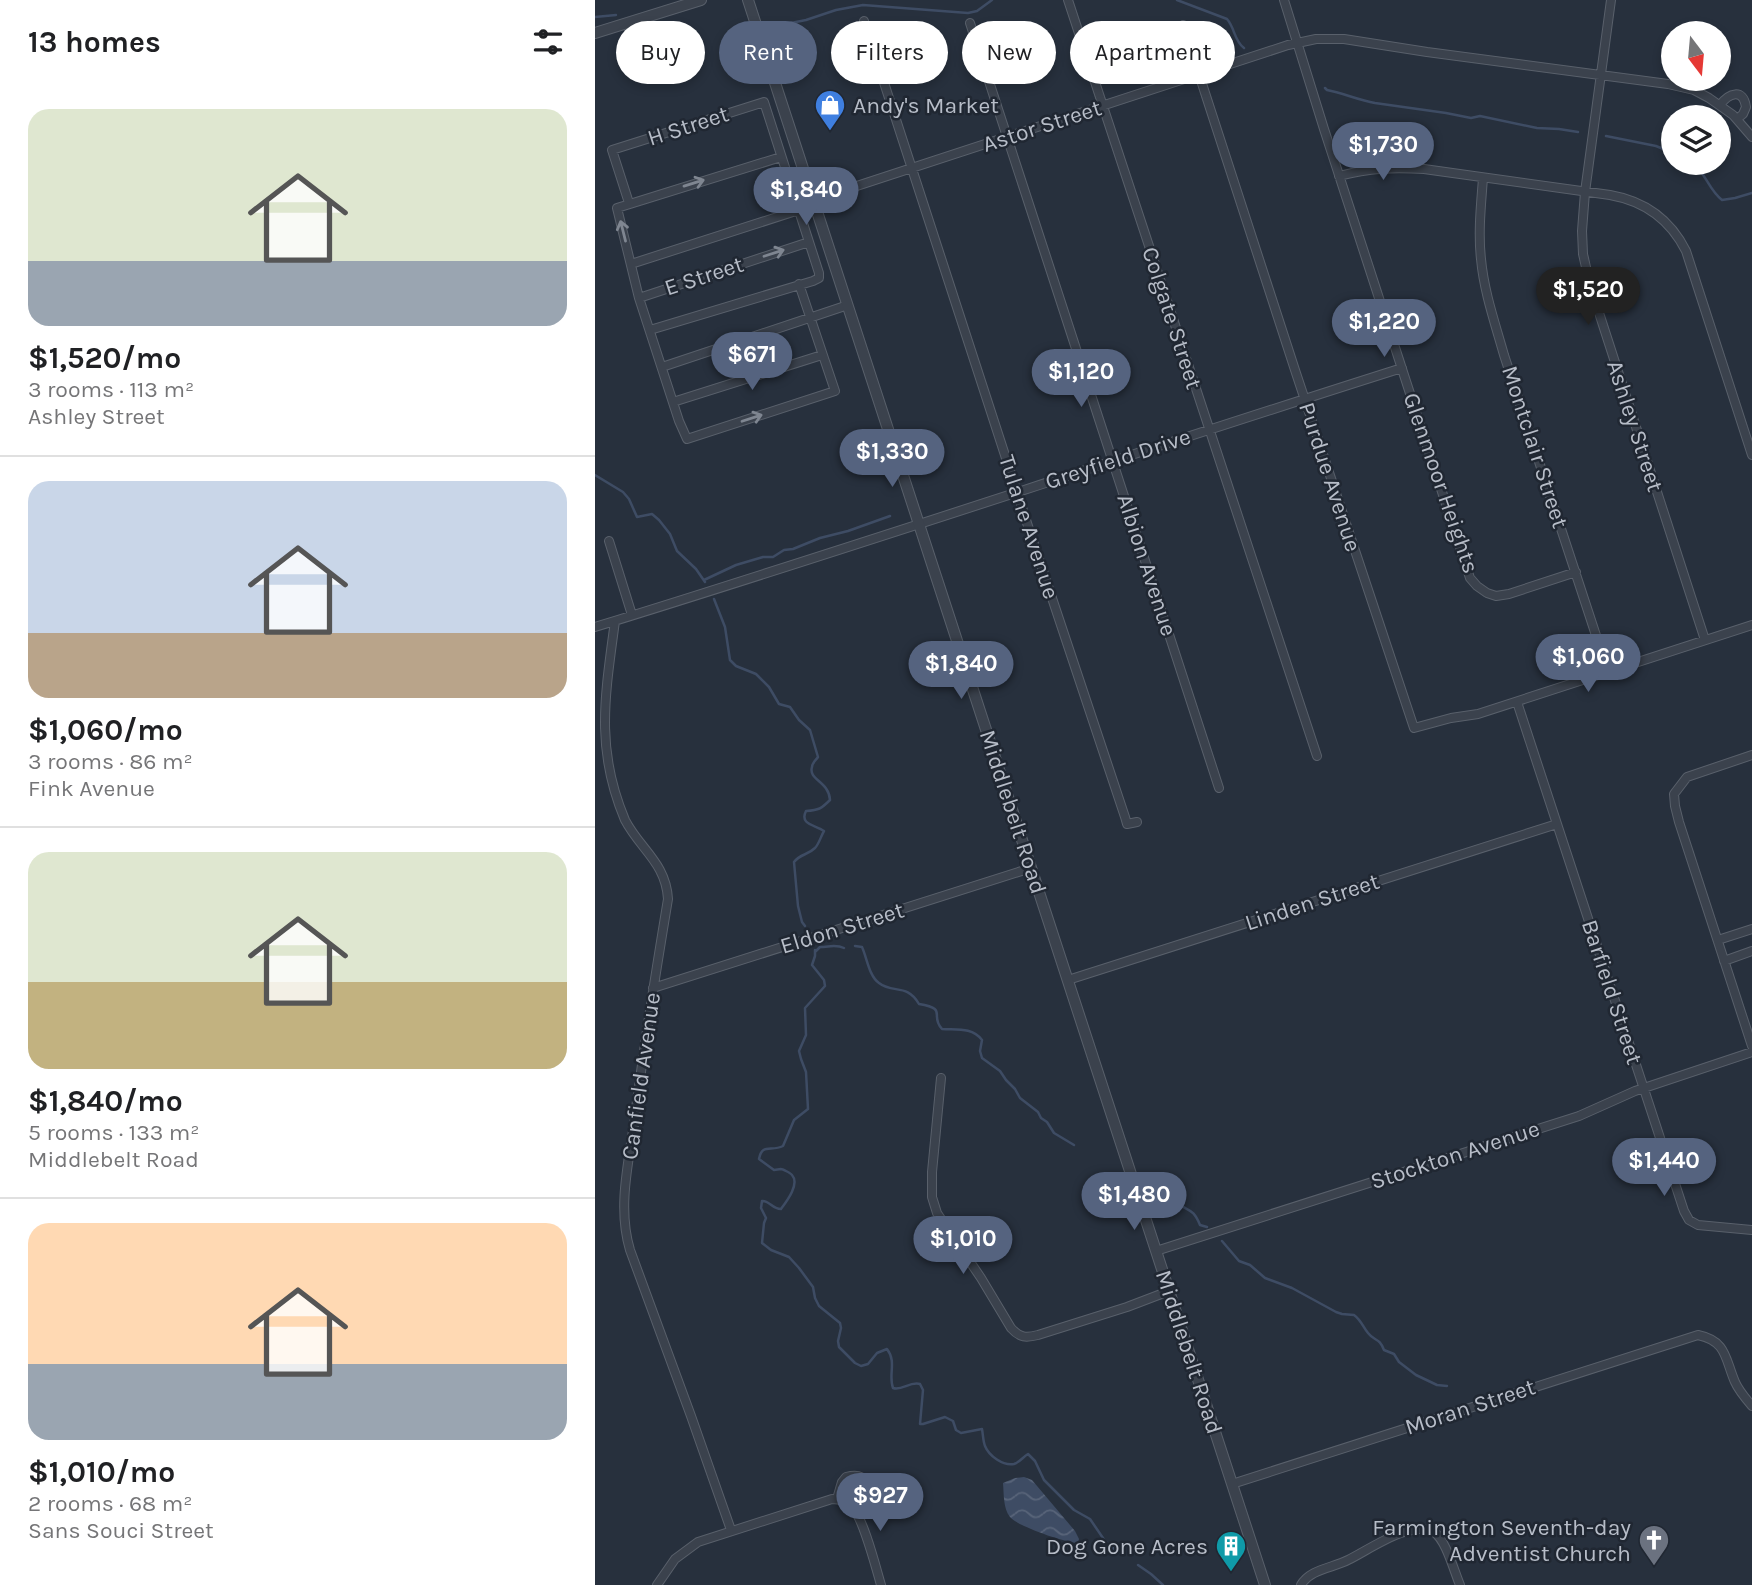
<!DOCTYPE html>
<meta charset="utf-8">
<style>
:root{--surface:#fff;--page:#f6f6f6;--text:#202124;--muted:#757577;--line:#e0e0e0;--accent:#55637f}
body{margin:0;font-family:Karla,sans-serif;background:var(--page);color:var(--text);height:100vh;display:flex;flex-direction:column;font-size:26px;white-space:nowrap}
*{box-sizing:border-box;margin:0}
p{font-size:23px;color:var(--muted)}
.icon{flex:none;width:38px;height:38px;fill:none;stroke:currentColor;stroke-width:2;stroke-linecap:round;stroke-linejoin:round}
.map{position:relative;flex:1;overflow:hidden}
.details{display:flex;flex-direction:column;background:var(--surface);width:595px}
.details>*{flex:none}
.top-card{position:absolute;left:21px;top:21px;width:665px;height:63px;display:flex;gap:14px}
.needle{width:46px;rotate:164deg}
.controls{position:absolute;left:1066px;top:21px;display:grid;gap:14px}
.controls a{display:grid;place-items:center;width:70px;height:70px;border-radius:50%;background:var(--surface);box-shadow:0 4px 10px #0003;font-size:35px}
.price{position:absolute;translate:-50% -60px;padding:0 16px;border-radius:24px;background:var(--accent);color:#fff;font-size:23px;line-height:46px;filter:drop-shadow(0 2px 4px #0008)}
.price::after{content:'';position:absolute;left:50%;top:42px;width:21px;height:16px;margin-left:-10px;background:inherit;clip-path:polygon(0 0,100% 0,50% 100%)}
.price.on{background:#222;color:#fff}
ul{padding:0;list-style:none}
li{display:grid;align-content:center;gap:14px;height:371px;padding:0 28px}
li+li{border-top:2px solid var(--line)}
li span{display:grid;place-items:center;height:217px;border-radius:21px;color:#555}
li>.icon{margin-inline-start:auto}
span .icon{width:126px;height:126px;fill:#fffc;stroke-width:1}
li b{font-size:30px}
h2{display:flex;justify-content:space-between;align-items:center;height:84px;padding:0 28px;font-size:30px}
.tag{padding:0 24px;border-radius:32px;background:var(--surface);box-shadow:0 4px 10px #0003;font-size:24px;line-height:63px}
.tag.on{background:var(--accent);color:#fff}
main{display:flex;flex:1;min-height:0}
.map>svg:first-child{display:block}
</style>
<main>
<section class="details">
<h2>13 homes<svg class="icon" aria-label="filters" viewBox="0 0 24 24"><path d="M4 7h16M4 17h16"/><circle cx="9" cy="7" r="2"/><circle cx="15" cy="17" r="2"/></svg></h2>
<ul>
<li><span style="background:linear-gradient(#dfe7d0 70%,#9aa5b1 0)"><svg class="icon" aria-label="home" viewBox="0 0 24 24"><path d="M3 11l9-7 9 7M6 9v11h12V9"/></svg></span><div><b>$1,520/mo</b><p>3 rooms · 113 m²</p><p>Ashley Street</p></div></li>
<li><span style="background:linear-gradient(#c9d6e8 70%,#b9a48a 0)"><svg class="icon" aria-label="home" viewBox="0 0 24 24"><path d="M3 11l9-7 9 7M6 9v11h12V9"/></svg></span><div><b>$1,060/mo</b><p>3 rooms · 86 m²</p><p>Fink Avenue</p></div></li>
<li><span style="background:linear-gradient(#dfe7d0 60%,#c2b280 0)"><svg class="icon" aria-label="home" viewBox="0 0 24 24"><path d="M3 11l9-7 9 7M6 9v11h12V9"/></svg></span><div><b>$1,840/mo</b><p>5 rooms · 133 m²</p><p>Middlebelt Road</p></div></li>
<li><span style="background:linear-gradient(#ffd9b3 65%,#9aa5b1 0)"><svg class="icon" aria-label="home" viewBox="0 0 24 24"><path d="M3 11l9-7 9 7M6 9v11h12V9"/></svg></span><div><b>$1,010/mo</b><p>2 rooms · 68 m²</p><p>Sans Souci Street</p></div></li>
</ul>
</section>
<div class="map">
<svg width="1157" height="1585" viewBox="0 0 1157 1585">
<defs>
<pattern id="water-waves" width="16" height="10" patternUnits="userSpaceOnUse" patternTransform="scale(1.75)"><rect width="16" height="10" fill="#3e4c64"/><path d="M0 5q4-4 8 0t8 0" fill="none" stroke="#586479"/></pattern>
</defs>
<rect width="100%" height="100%" fill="#27303d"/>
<!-- water -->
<path fill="url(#water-waves)" d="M 429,1477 L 437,1480 L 480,1531 L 484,1539 L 483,1543 C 471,1543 422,1526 415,1517 C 408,1508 409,1494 408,1483 L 420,1478 Z"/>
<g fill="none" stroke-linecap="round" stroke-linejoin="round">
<!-- stream -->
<path stroke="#3e4c64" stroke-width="2.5" d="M 582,0 L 632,19 C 640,28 639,41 649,48
M 0,17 L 21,15
M 186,25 L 211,20 L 241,10 L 268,5 L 373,13 L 382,11 L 397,0
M 730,88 L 732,90 C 748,93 763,100 780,103 L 851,113 L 876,118 L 885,116 L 942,128 L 964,129 L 983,132
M 1011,136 L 1061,146 L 1078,153
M 1098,163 C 1111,174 1114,190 1127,200 L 1140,198 L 1157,193
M 0,475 L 28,492 L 34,499 L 42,517 L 57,514 L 64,520 L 75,534 L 82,551 L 101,569 L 110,582
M 109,580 L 141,565 L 168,557 L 178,557 L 189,550 L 198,549 L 225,538 L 253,531 L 295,516
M 119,599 L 130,627 L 135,660 L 141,666 L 161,674 L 174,687 L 184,704 L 195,707 L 204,720 L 215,730 L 223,757 C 221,760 217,763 217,767 C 213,780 234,781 235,800 C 226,809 224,810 211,811 C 204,825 221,825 229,831 C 226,836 224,844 220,848 C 213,855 205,854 199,862 L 203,906 L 207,922 L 210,926
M 260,946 L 267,947 C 272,958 274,976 284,983 C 298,994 312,983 324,1004 C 354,1009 334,1015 347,1029 C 362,1030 377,1027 387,1040 L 385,1051 L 387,1058 L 405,1071 L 411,1080 L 420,1089 L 425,1098 L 443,1112 L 446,1118 L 452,1122 L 459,1133 L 479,1145
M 220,950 L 220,956 L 217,965 L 229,980 L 230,986 L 210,1008 L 211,1035 L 204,1051 L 206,1059 L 211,1072 L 213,1109 L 199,1120 L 188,1146 C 176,1152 167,1143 164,1159 L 179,1170 L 186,1169 C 187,1169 196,1173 197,1175 C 205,1184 192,1201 186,1209 C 177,1209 174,1200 167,1201 L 166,1208 L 171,1218 L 169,1223 L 167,1243 L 176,1250 L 194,1257 L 204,1268 L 218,1287 L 220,1298 L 224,1306 L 245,1323 L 246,1328 L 243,1341 L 244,1347 L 260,1363 L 266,1366 L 273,1364 L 282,1353 L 292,1349 C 302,1362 293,1375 298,1388 C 307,1391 315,1381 325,1384 L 328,1390 L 325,1424 L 328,1424 L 350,1417 L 358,1421 L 361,1430 L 366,1433 L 387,1429 C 388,1434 388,1441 390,1446 C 394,1456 408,1466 419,1464 C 425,1462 428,1457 433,1454 L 440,1461 L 449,1480 L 479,1510 L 495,1519 L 510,1541 L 524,1553
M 220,952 L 225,947 C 234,947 241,944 249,948
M 556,1180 C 566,1186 573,1194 582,1202 C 593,1213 597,1206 605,1225 L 612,1227
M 627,1241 L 644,1261 L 655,1265 L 670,1278 L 697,1288 L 741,1312 L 747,1314 L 759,1315 C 766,1320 768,1327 773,1333 C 780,1342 784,1337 789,1350 L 799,1354 L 804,1362 L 821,1375 L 842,1385 L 852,1386
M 543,1565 L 556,1574 L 568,1585"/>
<!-- minor casing -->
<g stroke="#59606b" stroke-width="10">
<path id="minor" d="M 473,0 L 722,756
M 689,0 L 729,129 L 875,578 L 882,586 L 892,593 L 901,596 L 914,594 L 981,572
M 1016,0 L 990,192 L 987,231 L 988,254 L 995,285 L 1110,640
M 269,21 L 433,526 L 530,817 L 532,824 L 542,822
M 375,23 L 624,788
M 588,25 L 700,370 L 819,728 L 856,718 L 883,714 L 1157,625
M 1125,105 C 1134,93 1148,88 1151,107 L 1148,114 L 1142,119
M 186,157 L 22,208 L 44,298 L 84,421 L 92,439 L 240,391 L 204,284
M 744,176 C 775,168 798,167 829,169 L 1015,195 C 1049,201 1075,219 1091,251 L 1157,455
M 888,178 C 886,205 883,232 886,259 C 889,292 900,323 909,355 L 1013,672
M 219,200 L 693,45 L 721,39 L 749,39 L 832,52 L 1073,84 L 1099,90 L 1114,98 L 1138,115 L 1157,137
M 34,203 L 17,150 L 169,102 L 224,273 L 224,278 L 218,281 L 55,330
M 36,264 L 204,210
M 44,298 L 214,242
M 67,367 L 253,305
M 78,402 L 227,355
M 14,541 L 37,615
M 20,621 C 10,696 0,749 30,820 C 45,849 71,863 73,899 C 61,971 49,1044 40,1117 C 34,1161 22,1207 35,1250 L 96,1416 L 136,1530
M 0,627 C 270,544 538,453 807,368
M 922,702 L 1089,1211 L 1094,1220 L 1103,1225 L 1157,1230
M 1157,755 L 1092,777 L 1079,794 L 1080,806 L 1084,822 L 1157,1046
M 1123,940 L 1157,929
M 1129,961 L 1157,951
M 473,980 L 962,824
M 58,988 L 436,868
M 346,1078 L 337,1172 L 337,1197 L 342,1213 L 386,1278 L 416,1328 C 425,1338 431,1338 443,1335 L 532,1307 L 574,1291
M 561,1251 L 984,1116 L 1040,1091 L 1157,1052
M 637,1484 L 1103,1335 C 1132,1341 1130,1359 1140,1382 C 1144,1391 1151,1399 1157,1406
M 242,1499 L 247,1482 L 251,1477 C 280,1470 269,1495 260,1510
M 62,1585 L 80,1559 L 103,1542 L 237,1499 C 244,1499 252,1501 257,1507 C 268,1517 281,1568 286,1585
M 706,1585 C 715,1569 738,1568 753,1560 C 774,1550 816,1519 839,1532 C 851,1540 859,1571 865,1585"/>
</g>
<!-- tertiary casing -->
<g stroke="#59606b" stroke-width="12">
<path id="tertiary" d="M 153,0 L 670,1585
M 0,33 L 106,0"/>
</g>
<!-- minor -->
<use href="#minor" stroke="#3b424d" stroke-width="8"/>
<!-- tertiary -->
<use href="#tertiary" stroke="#3b424d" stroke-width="10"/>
</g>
<!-- one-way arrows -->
<defs><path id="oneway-shaft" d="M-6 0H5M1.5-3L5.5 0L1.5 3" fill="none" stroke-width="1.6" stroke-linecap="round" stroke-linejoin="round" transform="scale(1.75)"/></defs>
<g stroke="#7f8691">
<use href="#oneway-shaft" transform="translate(99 183) rotate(-17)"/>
<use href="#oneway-shaft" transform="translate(28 231) rotate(-104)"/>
<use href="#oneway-shaft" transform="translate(179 253) rotate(-18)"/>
<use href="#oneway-shaft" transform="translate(157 418) rotate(-18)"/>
</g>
<!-- icons -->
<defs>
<g id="shop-pin" transform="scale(1.575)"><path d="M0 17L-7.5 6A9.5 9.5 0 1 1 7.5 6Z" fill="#3f7fe0" stroke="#202732"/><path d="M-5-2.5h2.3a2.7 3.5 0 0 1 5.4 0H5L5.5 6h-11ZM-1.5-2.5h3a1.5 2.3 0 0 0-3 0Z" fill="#fff"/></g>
<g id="church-pin" transform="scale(1.575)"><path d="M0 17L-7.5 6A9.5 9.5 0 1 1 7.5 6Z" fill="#6b7280" stroke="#202732"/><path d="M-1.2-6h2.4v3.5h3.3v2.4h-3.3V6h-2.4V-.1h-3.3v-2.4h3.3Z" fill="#fff"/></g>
<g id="building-pin" transform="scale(1.575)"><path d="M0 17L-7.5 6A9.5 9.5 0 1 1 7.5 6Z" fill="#0f9aa8" stroke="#202732"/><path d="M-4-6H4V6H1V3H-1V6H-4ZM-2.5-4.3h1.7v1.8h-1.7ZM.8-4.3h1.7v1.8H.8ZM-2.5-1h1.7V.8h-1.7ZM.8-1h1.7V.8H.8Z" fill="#fff"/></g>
</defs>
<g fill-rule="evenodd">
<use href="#shop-pin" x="235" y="105"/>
<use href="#church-pin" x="1059" y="1540"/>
<use href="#building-pin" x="636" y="1546"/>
</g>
<g text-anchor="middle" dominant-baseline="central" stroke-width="5" stroke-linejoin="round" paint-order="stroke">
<!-- poi labels -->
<g font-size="23" fill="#b7bdc8" stroke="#202732" text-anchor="end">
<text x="258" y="105" text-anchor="start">Andy's Market</text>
<text x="1036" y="1527">Farmington Seventh-day<tspan x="1036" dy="26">Adventist Church</tspan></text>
<text x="613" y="1546">Dog Gone Acres</text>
</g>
<!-- street labels -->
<g font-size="23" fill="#b7bdc8" stroke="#202732">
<text transform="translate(93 126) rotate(-18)">H Street</text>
<text transform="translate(447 126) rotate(-18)">Astor Street</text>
<text transform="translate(109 276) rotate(-18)">E Street</text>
<text transform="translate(577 318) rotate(72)">Colgate Street</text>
<text transform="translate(1040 426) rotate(72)">Ashley Street</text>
<text transform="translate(940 447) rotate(72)">Montclair Street</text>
<text transform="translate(523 459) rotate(-18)">Greyfield Drive</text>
<text transform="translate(735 477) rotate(72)">Purdue Avenue</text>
<text transform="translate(846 483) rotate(71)">Glenmoor Heights</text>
<text transform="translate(434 527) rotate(72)">Tulane Avenue</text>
<text transform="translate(552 565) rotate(72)">Albion Avenue</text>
<text transform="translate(418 812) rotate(72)">Middlebelt Road</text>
<text transform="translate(717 902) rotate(-18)">Linden Street</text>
<text transform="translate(247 928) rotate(-17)">Eldon Street</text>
<text transform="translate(1017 992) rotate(72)">Barfield Street</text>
<text transform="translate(46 1076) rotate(-82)">Canfield Avenue</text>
<text transform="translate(860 1155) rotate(-18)">Stockton Avenue</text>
<text transform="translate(594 1352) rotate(72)">Middlebelt Road</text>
<text transform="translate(875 1407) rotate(-18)">Moran Street</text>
</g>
</g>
</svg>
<div class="controls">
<a><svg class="needle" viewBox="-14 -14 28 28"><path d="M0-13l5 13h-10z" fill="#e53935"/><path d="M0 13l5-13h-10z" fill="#757577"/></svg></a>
<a><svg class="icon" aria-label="layers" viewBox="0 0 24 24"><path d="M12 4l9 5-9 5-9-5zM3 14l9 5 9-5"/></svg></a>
</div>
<b class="price" style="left:788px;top:182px">$1,730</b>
<b class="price" style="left:211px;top:227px">$1,840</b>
<b class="price on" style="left:993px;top:327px">$1,520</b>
<b class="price" style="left:789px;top:359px">$1,220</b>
<b class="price" style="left:157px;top:392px">$671</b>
<b class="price" style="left:486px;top:409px">$1,120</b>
<b class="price" style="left:297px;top:489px">$1,330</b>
<b class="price" style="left:993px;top:694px">$1,060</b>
<b class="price" style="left:366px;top:701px">$1,840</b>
<b class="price" style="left:1069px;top:1198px">$1,440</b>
<b class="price" style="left:539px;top:1232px">$1,480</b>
<b class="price" style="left:368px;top:1276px">$1,010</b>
<b class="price" style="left:285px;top:1533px">$927</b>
<div class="top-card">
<a class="tag">Buy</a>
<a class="tag on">Rent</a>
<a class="tag">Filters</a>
<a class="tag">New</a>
<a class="tag">Apartment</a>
</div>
</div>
</main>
